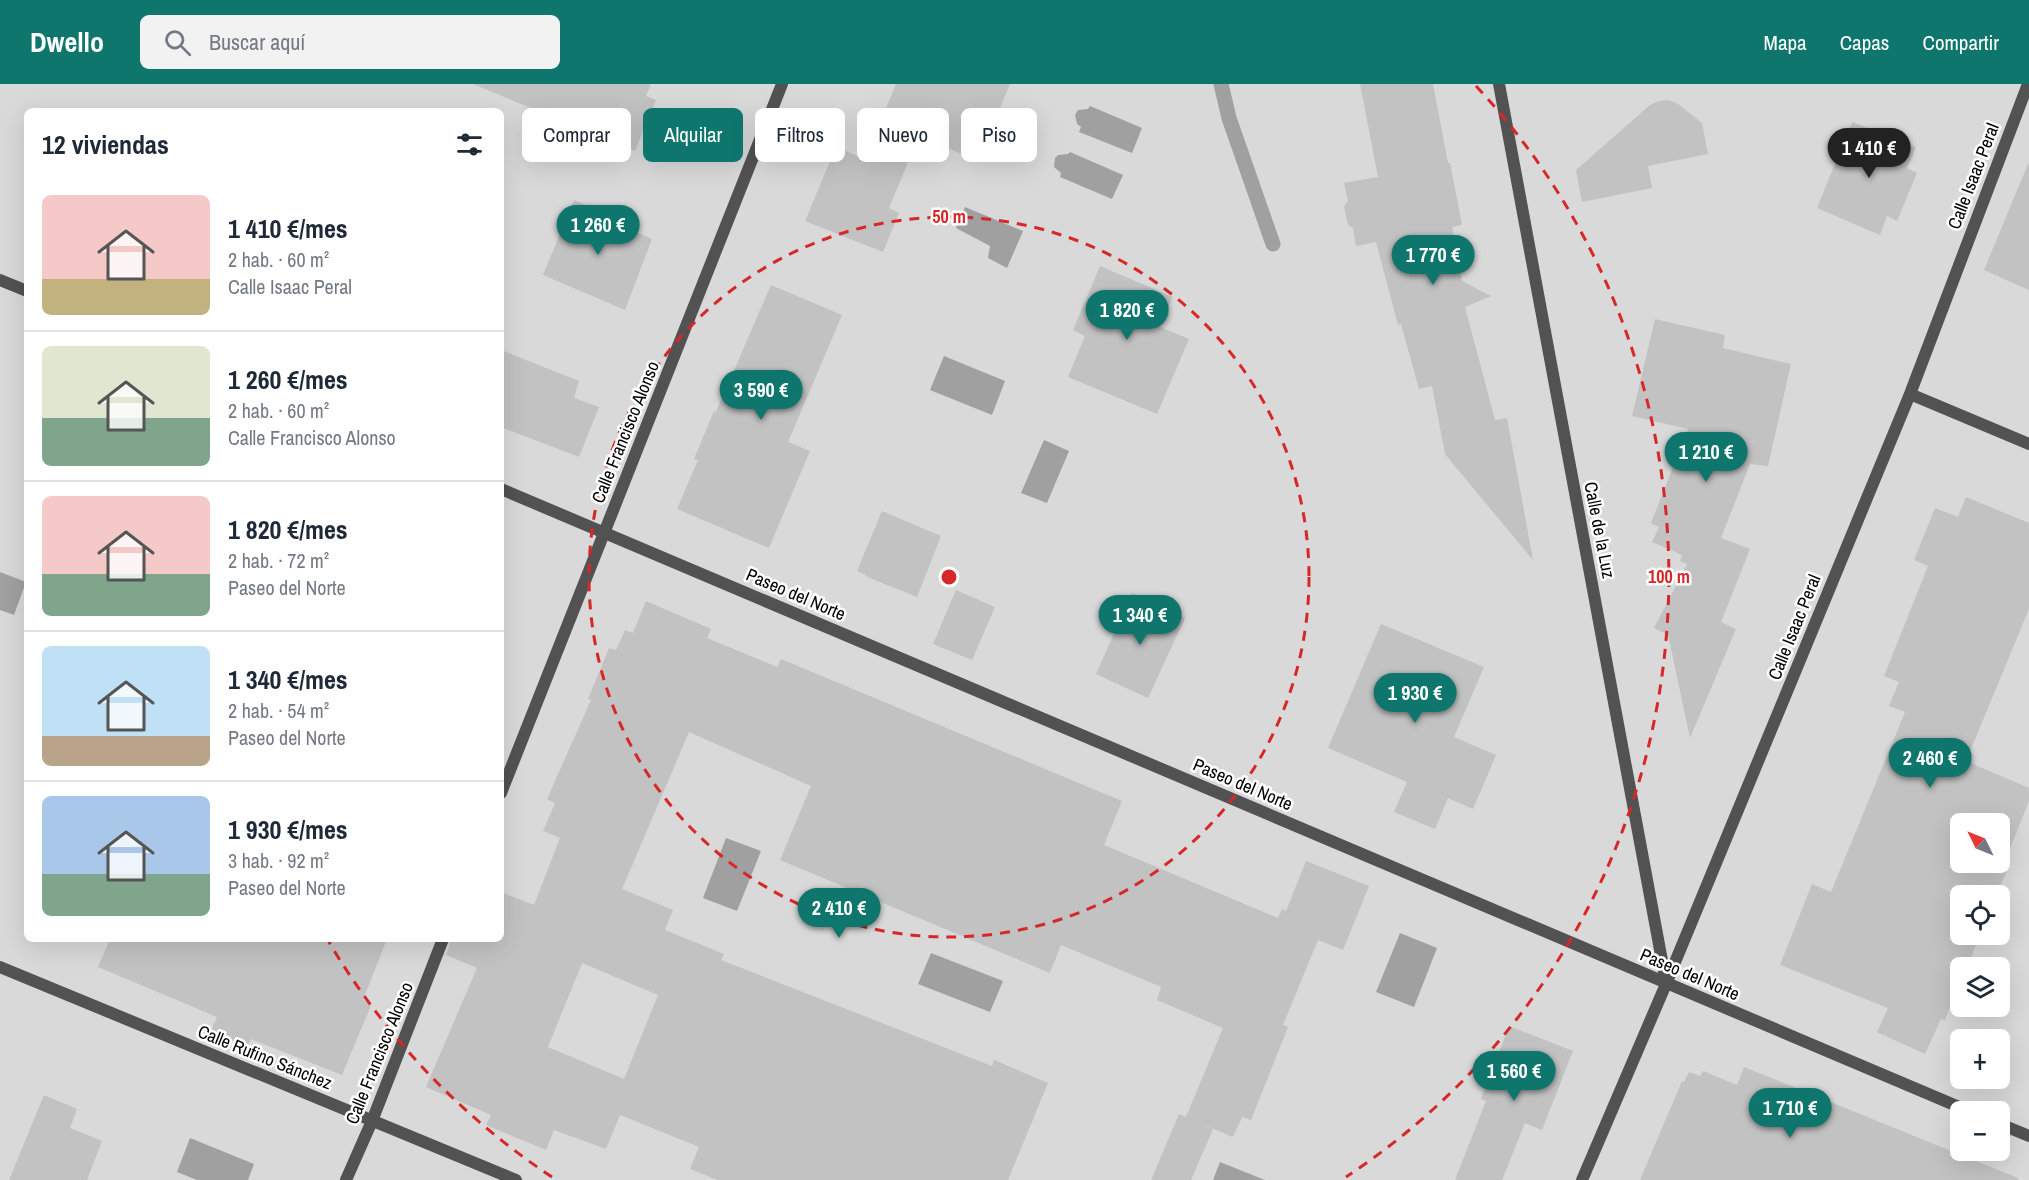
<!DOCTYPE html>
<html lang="es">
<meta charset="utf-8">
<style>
:root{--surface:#fff;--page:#f2f2f3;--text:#1f2937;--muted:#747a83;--line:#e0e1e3;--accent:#0f766e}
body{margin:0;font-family:"Archivo Narrow",sans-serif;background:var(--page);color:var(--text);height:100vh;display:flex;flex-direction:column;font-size:22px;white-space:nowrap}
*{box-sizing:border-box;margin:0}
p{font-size:20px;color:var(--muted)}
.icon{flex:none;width:33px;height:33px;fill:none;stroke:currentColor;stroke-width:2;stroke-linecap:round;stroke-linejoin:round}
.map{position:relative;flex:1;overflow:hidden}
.side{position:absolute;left:24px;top:24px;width:480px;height:834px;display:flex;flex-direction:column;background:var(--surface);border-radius:9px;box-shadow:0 6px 24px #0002}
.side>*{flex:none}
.top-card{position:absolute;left:522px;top:24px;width:570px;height:54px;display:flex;gap:12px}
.needle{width:39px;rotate:313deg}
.tools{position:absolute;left:1950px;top:729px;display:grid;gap:12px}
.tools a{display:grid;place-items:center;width:60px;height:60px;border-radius:9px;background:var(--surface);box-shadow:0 6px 24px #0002;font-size:30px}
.price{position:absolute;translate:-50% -51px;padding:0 14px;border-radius:21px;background:var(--accent);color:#fff;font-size:20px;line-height:39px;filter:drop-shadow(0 2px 3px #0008)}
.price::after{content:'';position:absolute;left:50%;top:36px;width:18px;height:14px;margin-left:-9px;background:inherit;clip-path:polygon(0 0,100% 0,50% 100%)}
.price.current{background:#222;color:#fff}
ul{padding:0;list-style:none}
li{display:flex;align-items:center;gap:18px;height:150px;padding:0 18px}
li+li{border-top:2px solid var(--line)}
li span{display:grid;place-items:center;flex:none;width:168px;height:120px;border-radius:9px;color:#555}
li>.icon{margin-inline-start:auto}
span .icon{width:72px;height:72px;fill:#fffc;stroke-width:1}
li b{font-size:26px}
h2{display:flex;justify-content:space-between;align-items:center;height:72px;padding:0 18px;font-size:26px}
.chip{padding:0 21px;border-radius:9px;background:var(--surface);box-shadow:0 6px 24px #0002;font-size:21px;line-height:54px}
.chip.current{background:var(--accent);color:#fff}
header{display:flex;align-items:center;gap:36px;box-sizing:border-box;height:84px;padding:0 30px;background:var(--accent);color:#fff}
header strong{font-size:28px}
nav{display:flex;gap:33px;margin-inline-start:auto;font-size:21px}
.search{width:420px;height:54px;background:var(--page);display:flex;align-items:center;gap:15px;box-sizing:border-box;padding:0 21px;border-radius:9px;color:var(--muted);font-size:22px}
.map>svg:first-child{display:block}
</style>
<header>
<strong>Dwello</strong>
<div class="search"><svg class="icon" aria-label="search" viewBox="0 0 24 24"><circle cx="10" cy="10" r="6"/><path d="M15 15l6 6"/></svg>Buscar aquí</div>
<nav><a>Mapa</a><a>Capas</a><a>Compartir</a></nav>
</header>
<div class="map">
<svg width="2029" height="1096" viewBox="0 0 2029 1096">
<rect width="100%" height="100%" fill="#fff"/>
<!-- green -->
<path fill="#d9d9d9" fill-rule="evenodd" d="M 0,0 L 2029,0 L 2029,1096 L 0,1096 ZM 27,27 L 501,27 L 501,855 L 27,855 ZM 1960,740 L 2000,740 L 2000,778 L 1960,778 ZM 1960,812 L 2000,812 L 2000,850 L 1960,850 ZM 1960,884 L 2000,884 L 2000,922 L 1960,922 ZM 1960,956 L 2000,956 L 2000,994 L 1960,994 ZM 1960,1028 L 2000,1028 L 2000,1066 L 1960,1066 Z"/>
<!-- water -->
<path fill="#a0a0a0" d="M 1090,22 L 1142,44 L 1132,69 L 1079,48 L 1081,43 L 1077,40 L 1075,31 L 1078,26 L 1088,25 Z
M 1070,68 L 1123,91 L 1112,115 L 1060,93 L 1061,89 L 1054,83 L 1055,74 L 1058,71 L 1068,70 Z
M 965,123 L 1023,147 L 1007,184 L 988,174 L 990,162 L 956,144 Z
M 944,272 L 1005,297 L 992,331 L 930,306 Z
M 1044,356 L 1069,367 L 1047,419 L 1021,409 Z
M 0,488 L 26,498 L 14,531 L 0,526 Z
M 726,754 L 761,767 L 737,827 L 703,814 Z
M 1400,849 L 1437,864 L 1414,923 L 1376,908 Z
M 931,869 L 1003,897 L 990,928 L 918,900 Z
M 190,1054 L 254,1080 L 248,1096 L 197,1096 L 177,1088 Z
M 1220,1078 L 1265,1096 L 1213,1096 Z"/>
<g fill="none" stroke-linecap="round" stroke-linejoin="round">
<!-- stream -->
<path stroke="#a0a0a0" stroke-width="15" d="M 1221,0 L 1229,34 L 1273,160"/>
</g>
<!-- building -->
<path fill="#c2c2c2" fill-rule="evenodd" d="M 473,0 L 651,0 L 646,12 L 656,16 L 635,67 Z
M 896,0 L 1010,0 L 978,77 L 919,52 L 889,124 L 899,129 L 883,168 L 805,137 L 836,63 L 865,75 Z
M 1360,0 L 1433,0 L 1448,79 L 1450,79 L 1462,141 L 1452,143 L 1462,197 L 1491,212 L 1465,223 L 1495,336 L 1507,334 L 1533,476 L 1445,370 L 1432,302 L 1419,305 L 1401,240 L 1398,241 L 1376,158 L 1356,162 L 1353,144 L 1348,141 L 1344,122 L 1348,117 L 1344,99 L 1378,93 Z
M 1668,16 L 1677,19 L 1702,39 L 1708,70 L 1648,82 L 1652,104 L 1582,118 L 1576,86 L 1650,21 L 1659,17 Z
M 1852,38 L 1916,63 L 1907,84 L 1917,89 L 1897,137 L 1887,132 L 1880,151 L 1817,124 Z
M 2028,80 L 2029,80 L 2029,206 L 1984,186 Z
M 574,116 L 617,134 L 615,139 L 652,155 L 625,226 L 543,191 Z
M 1100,182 L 1173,213 L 1160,243 L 1189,255 L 1157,330 L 1068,293 L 1085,252 L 1073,246 Z
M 771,201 L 842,231 L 788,358 L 810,367 L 769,464 L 677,425 L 698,376 L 694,375 L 714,327 L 716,328 Z
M 1655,235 L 1725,251 L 1723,264 L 1791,280 L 1768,382 L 1750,380 L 1721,454 L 1750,465 L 1721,538 L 1736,545 L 1690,654 L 1668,551 L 1654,544 L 1687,480 L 1680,477 L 1682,471 L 1652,458 L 1659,443 L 1651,439 L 1688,345 L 1632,332 Z
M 501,266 L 579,297 L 574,314 L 599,323 L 579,373 L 501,343 Z
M 1966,413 L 2029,439 L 2029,525 L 1966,677 L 2029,704 L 2029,717 L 2003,782 L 2008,784 L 1996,812 L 1960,812 L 1960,850 L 1980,850 L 1967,884 L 1960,884 L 1960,898 L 1945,936 L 1941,935 L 1925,970 L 1877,948 L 1888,924 L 1780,881 L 1812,800 L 1831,808 L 1905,628 L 1889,622 L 1899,598 L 1884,592 L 1928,482 L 1914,476 L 1935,424 L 1958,433 ZM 1960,740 L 2000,740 L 2000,778 L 1960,778 Z
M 882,427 L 941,452 L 917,513 L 865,492 L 866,491 L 857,487 Z
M 956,506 L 995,523 L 972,576 L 933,560 Z
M 1132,509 L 1185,534 L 1148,614 L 1096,590 Z
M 646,517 L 711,545 L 707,554 L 777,583 L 781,575 L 1122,717 L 1104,761 L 1278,834 L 1282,825 L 1286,827 L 1306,777 L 1369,802 L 1343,866 L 1318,856 L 1283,941 L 1288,943 L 1251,1036 L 1242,1033 L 1233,1053 L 1200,1039 L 1213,1045 L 1191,1096 L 1151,1096 L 1179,1030 L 1186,1033 L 1223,944 L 1157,916 L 1161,903 L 1061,861 L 1050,889 L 780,776 L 811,702 L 689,648 L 622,805 L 673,826 L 665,846 L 724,870 L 721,876 L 992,982 L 994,976 L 1048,999 L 1008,1096 L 717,1096 L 690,1085 L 699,1063 L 620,1031 L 606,1065 L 554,1046 L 546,1066 L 486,1041 L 491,1031 L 426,1003 L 477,884 L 446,871 L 451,855 L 501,855 L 501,808 L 534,821 L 560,754 L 543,747 L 555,719 L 547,715 L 591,616 L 588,615 L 609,564 L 616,566 L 625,546 L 633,549 ZM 582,879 L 658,911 L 624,995 L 548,963 Z
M 1381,540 L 1484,583 L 1454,653 L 1496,671 L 1473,725 L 1448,714 L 1435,745 L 1394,728 L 1407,698 L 1328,664 Z
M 110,855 L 387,855 L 363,916 L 372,919 L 342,991 L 251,955 L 248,962 L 211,947 L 217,933 L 98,883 Z
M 1509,942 L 1573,967 L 1542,1046 L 1525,1039 L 1502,1096 L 1455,1096 L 1486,1017 L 1481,1015 Z
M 1744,983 L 2018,1094 L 2018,1096 L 1640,1096 L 1682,997 L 1684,998 L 1689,988 L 1700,992 L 1703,987 L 1737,1001 Z
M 44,1011 L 77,1025 L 70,1044 L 102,1057 L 87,1096 L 9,1096 Z"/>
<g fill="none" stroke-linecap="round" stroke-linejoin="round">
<!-- minor -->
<path stroke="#525252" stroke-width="12" d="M 1499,0 L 1666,898
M 0,196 L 27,207
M 1910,310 L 2029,360
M 501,405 L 1971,1028
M 501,709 L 782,0
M 0,883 L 516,1096
M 2000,1040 L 2029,1052
M 346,1096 L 372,1037 L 443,855
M 1582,1096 L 1666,900 L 1910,310 L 2028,0"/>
</g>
<!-- distance rings -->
<g fill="none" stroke="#d62828" stroke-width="3" stroke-dasharray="10 8">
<circle cx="949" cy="493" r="360"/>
<path d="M552 1093A720 720 0 0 1 329 858M1476 2A720 720 0 0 1 1346 1093"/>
</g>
<g text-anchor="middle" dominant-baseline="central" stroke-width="5" stroke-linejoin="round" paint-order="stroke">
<!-- street labels -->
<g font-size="18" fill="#000" stroke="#fff">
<text transform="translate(1973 92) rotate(-69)">Calle Isaac Peral</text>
<text transform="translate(625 348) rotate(-68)">Calle Francisco Alonso</text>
<text transform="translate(1600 446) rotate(79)">Calle de la Luz</text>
<text transform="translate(796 510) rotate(23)">Paseo del Norte</text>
<text transform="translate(1794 543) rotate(-68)">Calle Isaac Peral</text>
<text transform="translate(1243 700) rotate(23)">Paseo del Norte</text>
<text transform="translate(1690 890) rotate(23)">Paseo del Norte</text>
<text transform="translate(379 969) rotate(-68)">Calle Francisco Alonso</text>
<text transform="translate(265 973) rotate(22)">Calle Rufino Sánchez</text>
</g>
</g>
<circle cx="949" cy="493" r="9" fill="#d62828" stroke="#fff" stroke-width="3"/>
<g font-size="18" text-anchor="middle" font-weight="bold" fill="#d62828" stroke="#fff" stroke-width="5" stroke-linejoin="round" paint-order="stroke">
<text x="949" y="139">50 m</text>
<text x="1669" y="499">100 m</text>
</g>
</svg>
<div class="tools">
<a><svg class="needle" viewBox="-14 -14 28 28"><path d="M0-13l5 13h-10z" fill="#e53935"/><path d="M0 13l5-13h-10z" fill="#747a83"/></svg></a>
<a><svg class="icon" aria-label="locate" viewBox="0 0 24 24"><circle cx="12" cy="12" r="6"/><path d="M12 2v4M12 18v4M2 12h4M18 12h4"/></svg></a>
<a><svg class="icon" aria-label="layers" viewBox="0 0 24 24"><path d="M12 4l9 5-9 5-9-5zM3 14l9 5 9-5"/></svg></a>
<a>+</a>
<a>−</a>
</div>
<b class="price current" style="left:1869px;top:95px">1 410 €</b>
<b class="price" style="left:598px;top:172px">1 260 €</b>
<b class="price" style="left:1433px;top:202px">1 770 €</b>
<b class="price" style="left:1127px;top:257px">1 820 €</b>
<b class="price" style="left:761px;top:337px">3 590 €</b>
<b class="price" style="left:1706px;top:399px">1 210 €</b>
<b class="price" style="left:1140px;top:562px">1 340 €</b>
<b class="price" style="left:1415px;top:640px">1 930 €</b>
<b class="price" style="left:1930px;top:705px">2 460 €</b>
<b class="price" style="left:839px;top:855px">2 410 €</b>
<b class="price" style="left:1514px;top:1018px">1 560 €</b>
<b class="price" style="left:1790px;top:1055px">1 710 €</b>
<div class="top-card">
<a class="chip">Comprar</a>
<a class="chip current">Alquilar</a>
<a class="chip">Filtros</a>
<a class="chip">Nuevo</a>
<a class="chip">Piso</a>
</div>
<section class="side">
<h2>12 viviendas<svg class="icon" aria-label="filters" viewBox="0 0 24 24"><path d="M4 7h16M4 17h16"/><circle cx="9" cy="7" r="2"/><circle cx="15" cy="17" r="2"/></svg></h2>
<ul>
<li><span style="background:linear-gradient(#f6c9c9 70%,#c2b280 0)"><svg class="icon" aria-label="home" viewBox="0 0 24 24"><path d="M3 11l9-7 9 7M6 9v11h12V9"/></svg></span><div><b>1 410 €/mes</b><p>2 hab. · 60 m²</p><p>Calle Isaac Peral</p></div></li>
<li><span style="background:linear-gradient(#dfe7d0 60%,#7fa58c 0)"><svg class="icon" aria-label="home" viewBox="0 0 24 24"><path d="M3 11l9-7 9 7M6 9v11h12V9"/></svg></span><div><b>1 260 €/mes</b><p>2 hab. · 60 m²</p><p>Calle Francisco Alonso</p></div></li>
<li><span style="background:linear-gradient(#f6c9c9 65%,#7fa58c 0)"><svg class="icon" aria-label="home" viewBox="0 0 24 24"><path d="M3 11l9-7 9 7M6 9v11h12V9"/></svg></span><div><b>1 820 €/mes</b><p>2 hab. · 72 m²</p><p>Paseo del Norte</p></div></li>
<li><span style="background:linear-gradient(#bfe0f5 75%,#b9a48a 0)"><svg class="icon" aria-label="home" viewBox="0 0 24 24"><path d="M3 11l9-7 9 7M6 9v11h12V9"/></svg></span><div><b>1 340 €/mes</b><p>2 hab. · 54 m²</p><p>Paseo del Norte</p></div></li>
<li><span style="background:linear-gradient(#a9c7e8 65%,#7fa58c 0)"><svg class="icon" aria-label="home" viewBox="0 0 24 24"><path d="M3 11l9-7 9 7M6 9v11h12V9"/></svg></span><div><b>1 930 €/mes</b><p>3 hab. · 92 m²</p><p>Paseo del Norte</p></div></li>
</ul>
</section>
</div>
